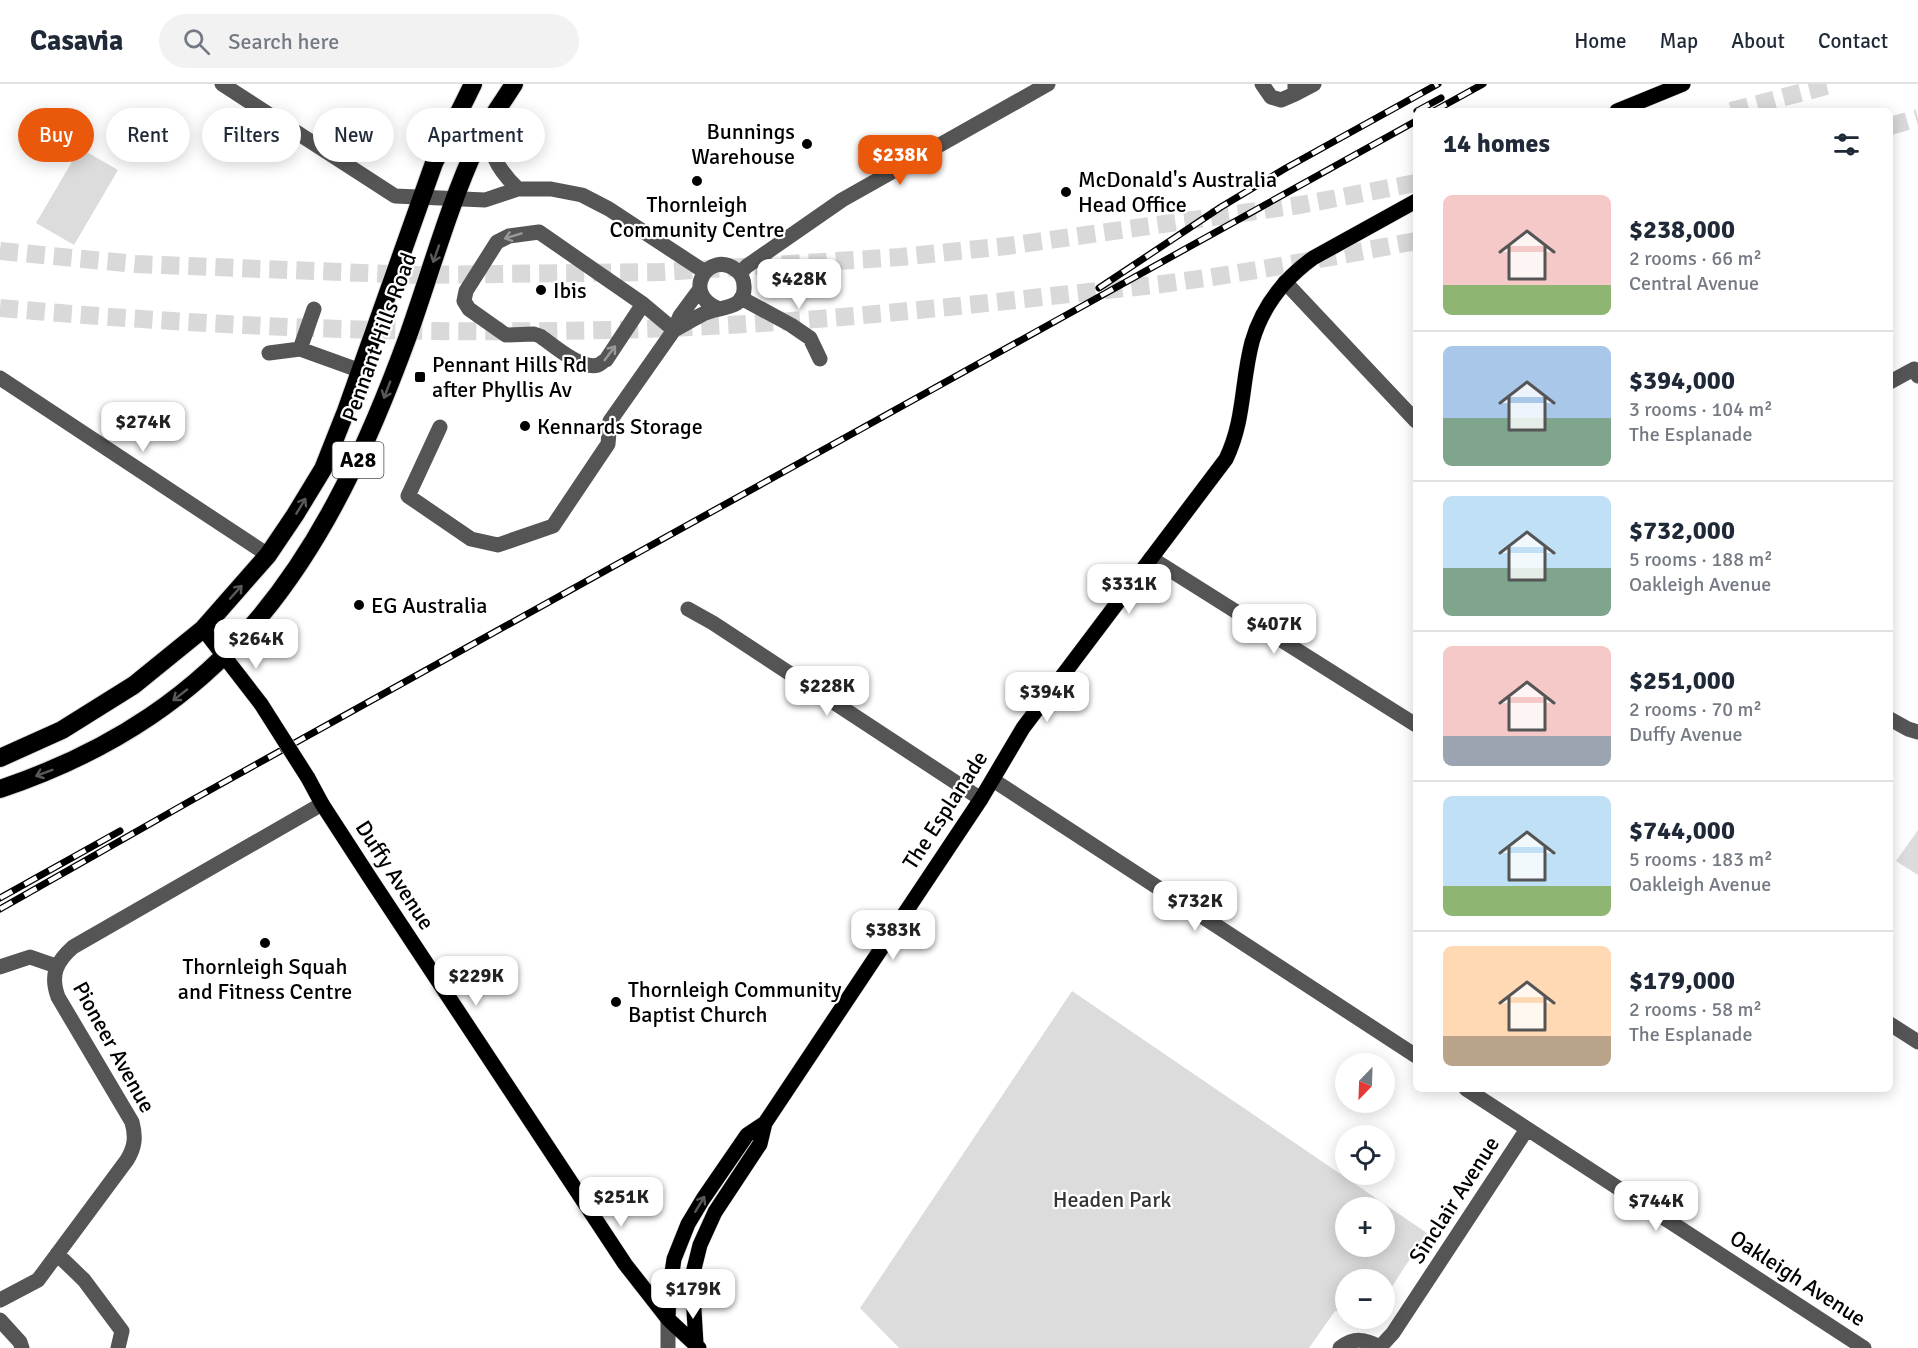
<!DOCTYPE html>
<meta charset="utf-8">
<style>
:root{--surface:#fff;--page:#f2f2f3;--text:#1f2937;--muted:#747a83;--line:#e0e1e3;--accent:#ea580c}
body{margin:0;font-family:Signika,sans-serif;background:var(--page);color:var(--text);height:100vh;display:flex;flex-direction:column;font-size:22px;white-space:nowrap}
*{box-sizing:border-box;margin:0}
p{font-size:20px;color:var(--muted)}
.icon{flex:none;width:33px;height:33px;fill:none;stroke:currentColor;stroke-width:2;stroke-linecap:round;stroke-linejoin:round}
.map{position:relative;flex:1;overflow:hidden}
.drawer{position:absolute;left:1413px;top:24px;width:480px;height:984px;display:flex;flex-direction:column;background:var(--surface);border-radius:9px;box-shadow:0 3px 15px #0003}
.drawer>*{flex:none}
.guide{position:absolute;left:18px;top:24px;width:570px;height:54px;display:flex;gap:12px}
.needle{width:39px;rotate:203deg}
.fabs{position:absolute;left:1335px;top:969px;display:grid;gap:12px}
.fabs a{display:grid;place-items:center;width:60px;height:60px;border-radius:50%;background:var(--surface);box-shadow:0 3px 15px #0003;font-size:30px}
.price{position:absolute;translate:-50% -51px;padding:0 14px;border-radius:12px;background:#fff;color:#222;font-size:20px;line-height:39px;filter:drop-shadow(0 2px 3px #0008)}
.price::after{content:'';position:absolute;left:50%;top:36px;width:18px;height:14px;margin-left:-9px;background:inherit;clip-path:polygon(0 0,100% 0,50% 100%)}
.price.current{background:var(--accent);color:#fff}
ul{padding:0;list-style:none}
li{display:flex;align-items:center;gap:18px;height:150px;padding:0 30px}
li+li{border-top:2px solid var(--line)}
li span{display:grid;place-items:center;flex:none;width:168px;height:120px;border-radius:9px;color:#555}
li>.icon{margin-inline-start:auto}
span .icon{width:72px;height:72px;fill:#fffc;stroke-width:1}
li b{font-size:26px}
h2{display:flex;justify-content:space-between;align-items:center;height:72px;padding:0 30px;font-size:26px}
.pill{padding:0 21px;border-radius:27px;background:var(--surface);box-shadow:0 3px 15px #0003;font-size:21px;line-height:54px}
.pill.current{background:var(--accent);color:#fff}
header{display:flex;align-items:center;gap:36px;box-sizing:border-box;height:84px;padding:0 30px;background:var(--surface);border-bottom:2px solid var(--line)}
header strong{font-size:28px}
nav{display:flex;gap:33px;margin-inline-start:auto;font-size:21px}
.search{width:420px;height:54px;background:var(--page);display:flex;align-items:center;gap:15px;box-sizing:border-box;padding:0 21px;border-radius:33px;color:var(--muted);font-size:22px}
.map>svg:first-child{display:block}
</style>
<header>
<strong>Casavia</strong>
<div class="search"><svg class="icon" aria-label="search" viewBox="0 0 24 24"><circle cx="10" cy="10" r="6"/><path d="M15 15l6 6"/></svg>Search here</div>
<nav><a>Home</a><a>Map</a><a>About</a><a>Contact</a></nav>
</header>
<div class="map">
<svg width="1918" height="1264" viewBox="0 0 1918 1264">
<rect width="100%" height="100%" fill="#fff"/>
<!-- green -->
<path fill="#dcdcdc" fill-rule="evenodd" d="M 80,64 L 118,86 L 74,161 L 36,139 Z
M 1918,746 L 1918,791 L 1896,777 Z
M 1072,907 L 1427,1149 L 1385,1213 L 1384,1196 L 1346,1196 L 1345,1228 L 1335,1227 L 1309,1264 L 899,1264 L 860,1224 ZM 1346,1124 L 1384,1124 L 1384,1162 L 1346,1162 Z"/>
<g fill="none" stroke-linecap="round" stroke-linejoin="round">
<!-- highway-tunnel -->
<path stroke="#d9d9d9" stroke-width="18" stroke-dasharray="18 9" stroke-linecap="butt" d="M 1731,27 L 1834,0
M 1890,42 L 1918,34
M 0,167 L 136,180 L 416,191 L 662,188 L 901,173 L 1007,162 L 1300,121 L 1416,99
M 0,224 C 214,243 428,252 643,245 C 764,241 885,230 1006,217 C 1058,211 1110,206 1162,200 C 1247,189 1332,173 1416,157"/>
<!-- major casing -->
<g stroke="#dbdbdb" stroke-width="16">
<path id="major" d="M 1617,27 L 1683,0
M 203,545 L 261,620
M 308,694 L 322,720 L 372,797 L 625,1180 L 668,1235 L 699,1264
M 668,1235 L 669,1209 L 674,1175 L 688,1140 L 703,1115 L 747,1051 L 765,1039
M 696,1260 L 692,1193 L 700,1161 L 715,1128 L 760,1060 L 765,1039 L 981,715 L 1023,644 L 1226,375 C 1245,335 1241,300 1252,258 C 1262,223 1284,195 1313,174 L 1416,117"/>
</g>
<!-- highway casing -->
<g stroke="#dbdbdb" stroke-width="20">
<path id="highway" d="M 0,674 L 62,646 L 134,601 L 203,545 L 268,471 L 295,431 L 323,385 L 346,327 L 434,79 L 473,0
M 0,705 C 232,627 328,471 408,252 C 431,187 449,121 478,58 C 488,38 502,19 514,0"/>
</g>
<!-- minor -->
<path stroke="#555" stroke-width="15" d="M 222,0 L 395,112 L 485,116 L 518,105 L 551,105 L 582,111 L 609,125 L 705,188
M 1262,0 L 1271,13 L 1281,16 L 1295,10 L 1295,0
M 1295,10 L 1314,0
M 491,36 C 485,65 498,86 518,105
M 740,189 L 747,182 L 842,116 L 1048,0
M 1285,198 L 1416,337
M 741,214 L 791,241 L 810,254 L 820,275
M 643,220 L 606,276 C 603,277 601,280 598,281 C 581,286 553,261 540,252 L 534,250 L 506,251 L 469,225 L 464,217 L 466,207 L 497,158 L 509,152 L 539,148 L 643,220 L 674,246
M 674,246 C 684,241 693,235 703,230 C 718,222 746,227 744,202 C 744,196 741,189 736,186 C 709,165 681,209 717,224
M 300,265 L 314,225
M 269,269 L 300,265 L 361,287
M 0,294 L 268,471
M 1890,298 L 1914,285 L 1918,292
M 440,343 L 408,412 L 471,455 L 498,461 L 553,442 L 608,360 L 610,337 L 674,246 L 680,232 L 700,205
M 1151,474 L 1416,641
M 688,525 L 713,539 L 981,715
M 1890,635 L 1908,645 L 1918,648
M 993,696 L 1416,972
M 0,883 L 30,873 L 56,882
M 1890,940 L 1918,958
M 1466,1005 L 1864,1264
M 57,1170 L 84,1196 L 122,1247 L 118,1264
M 0,1216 L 38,1196 L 127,1076 C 135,1063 136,1053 132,1038 L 58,913 C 50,891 56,878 73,863 L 322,720
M 0,1236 L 20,1258 L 22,1264
M 668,1264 L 668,1235
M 1340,1264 C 1354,1253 1365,1255 1380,1263 L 1393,1249 L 1527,1045"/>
<!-- major -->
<use href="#major" stroke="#000" stroke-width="15"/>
<!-- highway -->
<use href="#highway" stroke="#000" stroke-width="18"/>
<!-- rail casing -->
<g stroke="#000" stroke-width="7">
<path id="rail" d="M 1417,27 L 1441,14
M 1434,27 L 1483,0
M 1099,204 L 1221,123 L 1286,84 L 1438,0
M 0,814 L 120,747
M 0,825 L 192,716 L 1416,37"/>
</g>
<!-- rail -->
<use href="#rail" stroke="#fff" stroke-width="4.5" stroke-dasharray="14" stroke-linecap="butt"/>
<!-- major-bridge casing -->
<g stroke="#dbdbdb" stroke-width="16" stroke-linecap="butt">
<path id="major-bridge" d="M 261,620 L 308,694"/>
</g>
<!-- major-bridge -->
<use href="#major-bridge" stroke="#000" stroke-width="15"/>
</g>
<!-- one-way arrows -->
<defs><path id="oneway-shaft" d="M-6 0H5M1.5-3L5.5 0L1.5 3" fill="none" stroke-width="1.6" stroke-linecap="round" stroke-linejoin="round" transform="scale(1.5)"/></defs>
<g stroke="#999">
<use href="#oneway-shaft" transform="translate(513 152) rotate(163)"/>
<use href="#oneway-shaft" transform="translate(610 269) rotate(-53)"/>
</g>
<g stroke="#595959">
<use href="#oneway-shaft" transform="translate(436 170) rotate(109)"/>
<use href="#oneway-shaft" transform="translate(387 306) rotate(111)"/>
<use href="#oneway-shaft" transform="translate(301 422) rotate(-59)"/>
<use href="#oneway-shaft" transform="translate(236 508) rotate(-48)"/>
<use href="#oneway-shaft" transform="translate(180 611) rotate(142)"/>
<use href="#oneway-shaft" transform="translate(44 689) rotate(159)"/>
<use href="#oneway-shaft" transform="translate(700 1120) rotate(-59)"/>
</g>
<!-- markers -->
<g fill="#000" stroke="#fff" stroke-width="2">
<circle cx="807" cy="60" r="6"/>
<circle cx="697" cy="97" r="6"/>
<circle cx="1066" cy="108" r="6"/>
<circle cx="541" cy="206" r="6"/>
<rect x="414" y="287" width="12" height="12" rx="3"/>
<circle cx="525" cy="342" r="6"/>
<circle cx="359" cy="521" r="6"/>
<circle cx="265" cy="859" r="6"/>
<circle cx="616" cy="918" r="6"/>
</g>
<g text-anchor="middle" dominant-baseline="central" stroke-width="4.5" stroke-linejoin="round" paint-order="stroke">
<!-- shield labels -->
<rect fill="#fff" stroke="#4c4c4c" stroke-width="1.5" x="332.5" y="358" width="51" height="36" rx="4.5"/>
<g font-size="21" font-weight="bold" fill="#000">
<text x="358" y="376">A28</text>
</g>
<!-- poi labels -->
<g font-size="22" fill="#000" stroke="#fff" text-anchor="start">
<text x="795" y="47" text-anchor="end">Bunnings<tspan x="795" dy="25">Warehouse</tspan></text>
<text x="1078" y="95">McDonald's Australia<tspan x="1078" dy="25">Head Office</tspan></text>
<text x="697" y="120" text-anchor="middle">Thornleigh<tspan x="697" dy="25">Community Centre</tspan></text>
<text x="553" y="206">Ibis</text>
<text x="432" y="280">Pennant Hills Rd<tspan x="432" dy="25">after Phyllis Av</tspan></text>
<text x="537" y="342">Kennards Storage</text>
<text x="371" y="521">EG Australia</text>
<text x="265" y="882" text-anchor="middle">Thornleigh Squah<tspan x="265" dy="25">and Fitness Centre</tspan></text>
<text x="628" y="905">Thornleigh Community<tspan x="628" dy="25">Baptist Church</tspan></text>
</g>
<!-- street labels -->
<g font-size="22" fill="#000" stroke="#fff">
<text transform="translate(379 253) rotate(-70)">Pennant Hills Road</text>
<text transform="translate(945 726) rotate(-57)">The Esplanade</text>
<text transform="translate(395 791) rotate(57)">Duffy Avenue</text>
<text transform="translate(114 963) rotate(61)">Pioneer Avenue</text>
<text transform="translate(1454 1116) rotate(-57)">Sinclair Avenue</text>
<text transform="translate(1798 1194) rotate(33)">Oakleigh Avenue</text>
</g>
<!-- park labels -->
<g font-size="22" fill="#333" stroke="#fff">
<text x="1112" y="1115">Headen Park</text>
</g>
</g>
</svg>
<div class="fabs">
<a><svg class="needle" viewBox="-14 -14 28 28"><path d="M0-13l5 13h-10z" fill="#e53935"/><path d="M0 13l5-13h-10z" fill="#747a83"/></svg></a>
<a><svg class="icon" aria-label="locate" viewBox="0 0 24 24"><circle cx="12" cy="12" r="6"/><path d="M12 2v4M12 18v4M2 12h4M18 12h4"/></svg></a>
<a>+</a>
<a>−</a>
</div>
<b class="price current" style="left:900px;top:102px">$238K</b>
<b class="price" style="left:799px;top:226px">$428K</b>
<b class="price" style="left:143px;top:369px">$274K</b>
<b class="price" style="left:1129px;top:531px">$331K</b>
<b class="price" style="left:1274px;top:571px">$407K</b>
<b class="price" style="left:256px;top:586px">$264K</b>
<b class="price" style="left:827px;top:633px">$228K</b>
<b class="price" style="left:1047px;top:639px">$394K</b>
<b class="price" style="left:1195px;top:848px">$732K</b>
<b class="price" style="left:893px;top:877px">$383K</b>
<b class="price" style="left:476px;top:923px">$229K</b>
<b class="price" style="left:621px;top:1144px">$251K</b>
<b class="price" style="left:1656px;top:1148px">$744K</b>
<b class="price" style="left:693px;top:1236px">$179K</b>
<div class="guide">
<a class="pill current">Buy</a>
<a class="pill">Rent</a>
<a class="pill">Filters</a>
<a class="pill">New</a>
<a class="pill">Apartment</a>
</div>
<section class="drawer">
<h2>14 homes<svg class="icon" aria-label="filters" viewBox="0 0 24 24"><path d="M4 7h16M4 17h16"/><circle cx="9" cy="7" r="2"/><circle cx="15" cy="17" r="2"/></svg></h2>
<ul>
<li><span style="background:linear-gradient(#f6c9c9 75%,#8fb573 0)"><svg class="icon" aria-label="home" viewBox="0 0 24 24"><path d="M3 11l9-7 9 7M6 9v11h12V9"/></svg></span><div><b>$238,000</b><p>2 rooms · 66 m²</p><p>Central Avenue</p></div></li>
<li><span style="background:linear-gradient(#a9c7e8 60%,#7fa58c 0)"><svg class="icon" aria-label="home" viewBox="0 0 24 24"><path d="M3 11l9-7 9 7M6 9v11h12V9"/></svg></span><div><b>$394,000</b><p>3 rooms · 104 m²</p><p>The Esplanade</p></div></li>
<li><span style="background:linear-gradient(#bfe0f5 60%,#7fa58c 0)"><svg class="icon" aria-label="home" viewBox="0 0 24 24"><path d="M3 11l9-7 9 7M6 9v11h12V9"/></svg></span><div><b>$732,000</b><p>5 rooms · 188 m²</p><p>Oakleigh Avenue</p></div></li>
<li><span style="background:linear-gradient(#f6c9c9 75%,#9aa5b1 0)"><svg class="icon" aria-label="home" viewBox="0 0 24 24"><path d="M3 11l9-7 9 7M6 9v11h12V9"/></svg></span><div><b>$251,000</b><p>2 rooms · 70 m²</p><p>Duffy Avenue</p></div></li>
<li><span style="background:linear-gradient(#bfe0f5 75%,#8fb573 0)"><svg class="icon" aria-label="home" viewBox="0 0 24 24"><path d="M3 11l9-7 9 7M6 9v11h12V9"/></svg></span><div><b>$744,000</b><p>5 rooms · 183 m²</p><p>Oakleigh Avenue</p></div></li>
<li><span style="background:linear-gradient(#ffd9b3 75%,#b9a48a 0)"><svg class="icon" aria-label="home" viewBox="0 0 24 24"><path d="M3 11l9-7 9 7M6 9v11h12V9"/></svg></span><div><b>$179,000</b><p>2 rooms · 58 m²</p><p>The Esplanade</p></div></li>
</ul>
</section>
</div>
